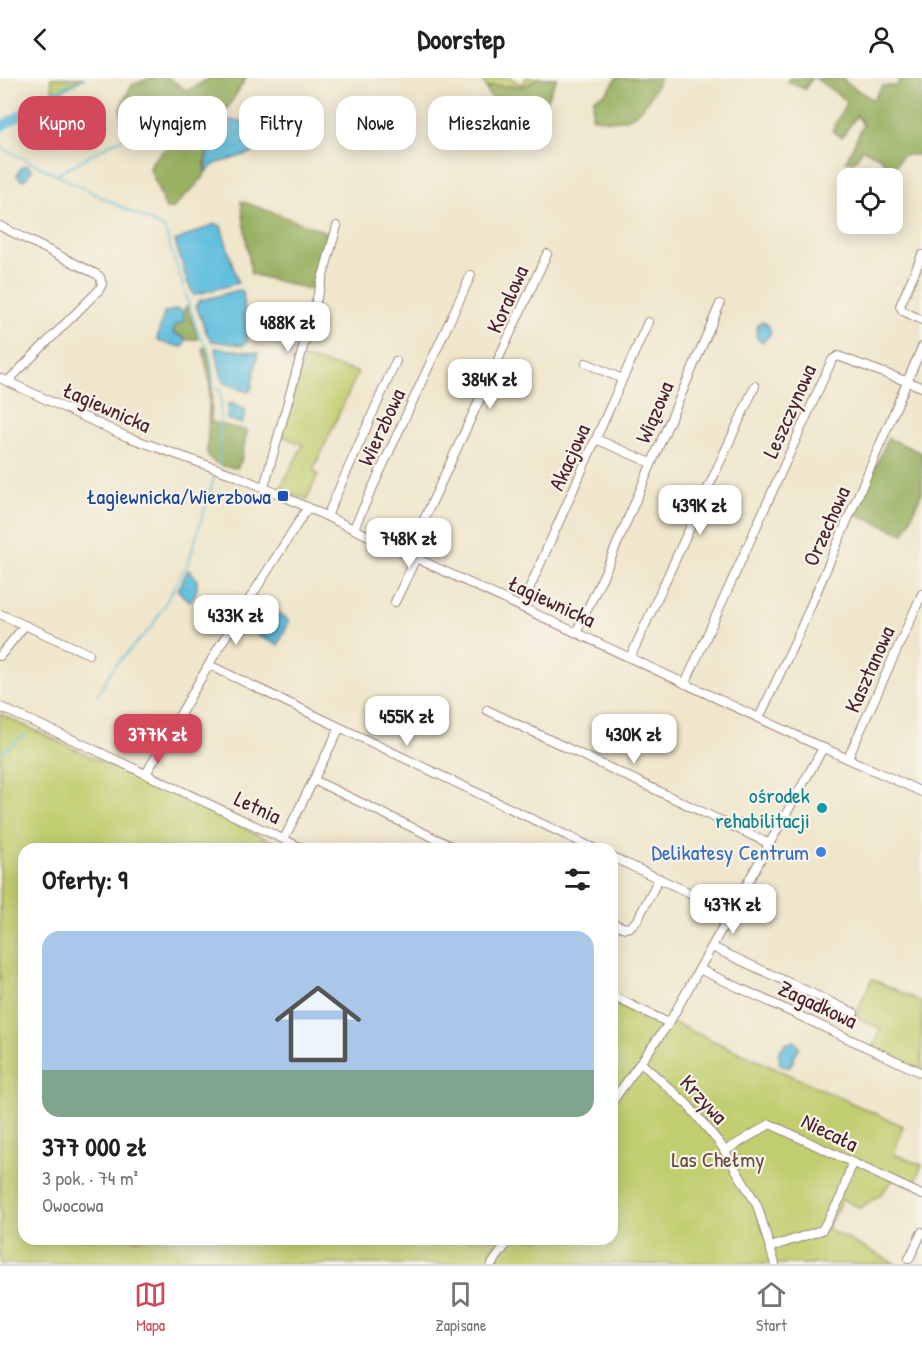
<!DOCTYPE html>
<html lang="pl">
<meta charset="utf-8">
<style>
:root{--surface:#fff;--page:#f2f2f2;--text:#202124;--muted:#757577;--line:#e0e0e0;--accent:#d1495b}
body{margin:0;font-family:"Patrick Hand",sans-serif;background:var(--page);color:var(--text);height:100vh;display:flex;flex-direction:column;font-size:22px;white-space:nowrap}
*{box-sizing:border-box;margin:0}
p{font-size:20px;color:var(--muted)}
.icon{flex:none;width:33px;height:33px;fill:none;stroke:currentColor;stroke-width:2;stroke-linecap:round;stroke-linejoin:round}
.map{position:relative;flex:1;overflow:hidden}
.details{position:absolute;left:18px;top:765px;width:600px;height:402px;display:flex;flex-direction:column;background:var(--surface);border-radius:18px;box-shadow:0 3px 15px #0003}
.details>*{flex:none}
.guide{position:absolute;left:18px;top:18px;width:600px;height:54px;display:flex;gap:12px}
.buttons{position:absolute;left:837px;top:90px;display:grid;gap:12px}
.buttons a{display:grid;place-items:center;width:66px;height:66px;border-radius:12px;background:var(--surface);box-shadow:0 3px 15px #0003;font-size:30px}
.price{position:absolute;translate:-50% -51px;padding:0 14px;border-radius:12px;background:#fff;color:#222;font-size:20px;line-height:39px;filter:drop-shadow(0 2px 3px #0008)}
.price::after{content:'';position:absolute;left:50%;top:36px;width:18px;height:14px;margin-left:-9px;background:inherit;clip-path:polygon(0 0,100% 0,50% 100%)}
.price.selected{background:var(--accent);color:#fff}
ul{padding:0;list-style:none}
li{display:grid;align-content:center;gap:12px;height:318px;padding:0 24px}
li span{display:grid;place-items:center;height:186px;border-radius:18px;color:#555}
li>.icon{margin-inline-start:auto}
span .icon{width:108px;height:108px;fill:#fffc;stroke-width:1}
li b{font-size:26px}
h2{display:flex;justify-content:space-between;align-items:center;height:72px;padding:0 24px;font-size:26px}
.chip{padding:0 21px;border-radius:18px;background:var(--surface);box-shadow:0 3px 15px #0003;font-size:21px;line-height:54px}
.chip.selected{background:var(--accent);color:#fff}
header{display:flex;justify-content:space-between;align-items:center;height:78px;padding:0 24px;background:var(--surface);font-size:27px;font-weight:700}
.tab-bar{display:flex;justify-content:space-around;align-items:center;height:84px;border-top:2px solid var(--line);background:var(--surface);font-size:16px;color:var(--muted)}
.tab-bar a{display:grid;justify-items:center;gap:3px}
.tab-bar .selected{color:var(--accent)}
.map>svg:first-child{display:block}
</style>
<header><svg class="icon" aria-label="back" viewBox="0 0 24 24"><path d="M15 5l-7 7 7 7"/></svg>Doorstep<svg class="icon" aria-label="person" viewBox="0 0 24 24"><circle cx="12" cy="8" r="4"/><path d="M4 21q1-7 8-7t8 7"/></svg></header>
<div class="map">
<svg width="922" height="1186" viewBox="0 0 922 1186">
<rect width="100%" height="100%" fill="#f7f3e8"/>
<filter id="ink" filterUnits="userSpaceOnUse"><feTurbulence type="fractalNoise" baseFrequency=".0167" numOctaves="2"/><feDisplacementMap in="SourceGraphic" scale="12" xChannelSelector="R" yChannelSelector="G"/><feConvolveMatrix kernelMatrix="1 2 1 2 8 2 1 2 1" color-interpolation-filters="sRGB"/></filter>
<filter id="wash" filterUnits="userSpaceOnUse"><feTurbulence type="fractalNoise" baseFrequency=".008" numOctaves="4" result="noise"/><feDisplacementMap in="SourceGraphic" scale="24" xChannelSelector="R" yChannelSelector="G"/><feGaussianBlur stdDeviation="1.35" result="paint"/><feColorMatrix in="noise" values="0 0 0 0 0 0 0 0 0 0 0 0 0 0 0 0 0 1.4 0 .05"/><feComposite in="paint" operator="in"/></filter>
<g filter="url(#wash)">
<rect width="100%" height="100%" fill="#efe6cb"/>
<!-- green -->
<path fill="#c1ce70" stroke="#86764e" stroke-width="1.5" d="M 51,0 L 83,0 L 53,17 Z
M 482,0 L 509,0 L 523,7 L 526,0 L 538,0 C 520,17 503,2 487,10 L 488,15 Z
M 304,280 L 358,294 L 313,393 L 318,396 L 307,421 L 280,411 L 303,367 L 280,357 Z
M 0,636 L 288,771 L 24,771 L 24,1161 L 612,1161 L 612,923 L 661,946 L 676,946 L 903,1048 L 894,1076 L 922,1087 L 913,1109 L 894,1101 L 880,1117 L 860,1130 L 842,1121 L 827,1151 L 896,1186 L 0,1186 Z
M 872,901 L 922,924 L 922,992 L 873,970 L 881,951 L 855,938 Z"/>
<!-- forest -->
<path fill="#98b162" stroke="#716846" stroke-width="1.5" d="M 150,0 L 169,0 L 187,13 L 210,0 L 246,0 L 222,39 L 209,43 L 204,99 L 172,131 L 166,131 L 150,91 L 152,84 L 188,48 L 180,33 L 129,55 C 117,30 119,32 132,7 Z
M 538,0 L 557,0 L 532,52 L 513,45 L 488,15 L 487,10 C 503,2 520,17 538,0 Z
M 616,0 L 660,0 C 644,33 632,51 592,39 L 594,20 C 606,17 611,11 616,0 Z
M 789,0 L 812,0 L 805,11 L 787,4 Z
M 815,0 L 844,0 L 845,4 L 873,22 L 882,8 L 897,8 L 900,0 L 922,0 L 922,69 L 918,77 L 902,77 L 889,100 L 876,100 L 884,82 L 863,71 L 854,84 L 846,83 L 863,47 L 857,37 L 842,59 L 832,53 L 847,23 Z
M 241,123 L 328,155 L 312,212 L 251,196 Z
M 187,228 L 198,261 L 185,262 L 184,259 L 173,255 L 175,248 L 184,242 L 183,233 Z
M 207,269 L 212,291 L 211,344 L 247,353 L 241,383 L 237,390 C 225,389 211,387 207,375 L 210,305 L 203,270 Z
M 888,360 L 922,375 L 922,414 L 904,456 L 855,436 Z"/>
<!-- water -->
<path fill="#60bfde" stroke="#556f84" stroke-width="1.5" d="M 222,42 L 304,47 L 304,56 L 284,65 L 215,86 L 206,94 L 209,63 L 215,43 Z
M 27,87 L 32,92 L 25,101 L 21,102 L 17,97 L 21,90 Z
M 215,146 L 221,148 L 238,205 L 194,217 L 187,203 L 175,163 Z
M 239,212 L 243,213 L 247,263 L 243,267 L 212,263 L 207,256 L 196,227 L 199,223 Z
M 176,231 L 183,233 L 184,243 L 175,248 L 173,255 L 185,260 L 184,268 L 182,269 L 160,264 L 157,261 L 164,235 Z
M 762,244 L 768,247 L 771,255 L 763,264 L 758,262 L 756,257 L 757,248 Z
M 215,270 L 258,275 L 251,312 L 247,314 L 223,304 Z
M 230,325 L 246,332 L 242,346 L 227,341 L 228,327 Z
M 188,492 C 201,500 199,513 190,523 L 182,517 L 178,512 Z
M 270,530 L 285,539 L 289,544 L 278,567 L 258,558 C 255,548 261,540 265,531 Z
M 794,963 L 799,969 L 790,989 L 786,989 L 779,985 L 780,979 L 778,975 L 785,966 Z"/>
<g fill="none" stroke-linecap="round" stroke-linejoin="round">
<!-- stream -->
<path stroke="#60bfde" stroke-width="1.5" d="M 58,14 L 72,0
M 56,16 L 85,0
M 0,69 L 164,150 L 200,260 C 212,270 213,293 213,309 L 221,313 L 219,387
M 56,97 L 114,64 L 171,41 L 201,45
M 97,618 L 113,590 L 153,547 L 189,483 L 216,394
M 0,676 L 27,655"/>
<!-- river -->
<path stroke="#60bfde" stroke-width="10" d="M 0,49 L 56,16"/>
</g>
</g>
<g filter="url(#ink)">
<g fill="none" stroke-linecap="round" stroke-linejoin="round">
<!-- minor casing -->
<g stroke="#9c827b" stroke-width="10">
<path id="minor" d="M 0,148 L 96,196 L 100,199 L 102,206 L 99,212 L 8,303
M 922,177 L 900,228 L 903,233 L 922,242
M 586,285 L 622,301
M 0,300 L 125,358 L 237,398 L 283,418 L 806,662 L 922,714
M 596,361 L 651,385
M 264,409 L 337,148
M 327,438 L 396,283
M 354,450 L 471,197
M 408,476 L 547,176
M 395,524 L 416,480
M 521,529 L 648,244
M 0,536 L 89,576
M 576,555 L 605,494 L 720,226
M 0,578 L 25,547
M 630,580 L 755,308
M 209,587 L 595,771
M 685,606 L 832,282 L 838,278 L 922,309
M 0,629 L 78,664 L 304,771
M 487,632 L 770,766
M 759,640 L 798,557 L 922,269
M 848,680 L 922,516
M 146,696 L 219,569 L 308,429
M 314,702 L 457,771
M 284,761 L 339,651
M 612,779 L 731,834
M 612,845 L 625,850 L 630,849 L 638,841 L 659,800
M 712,869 L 854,935
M 699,891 L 922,995
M 612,918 L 669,945
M 641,985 L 687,1026 L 721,1067 L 757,1127 L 775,1186
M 612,1024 L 669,945 L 823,670
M 725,1073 L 770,1046 L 922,1117
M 771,1169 L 822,1152 L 841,1119 L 852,1085
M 909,1181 L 922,1154
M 492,1186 L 510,1161"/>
</g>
<!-- minor -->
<use href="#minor" stroke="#fff" stroke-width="8"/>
</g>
</g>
<!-- markers -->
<rect fill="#1a4fb4" stroke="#f7f3e8" stroke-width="2" x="277" y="412" width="12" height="12" rx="3"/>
<circle fill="#0f9aa8" stroke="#f7f3e8" stroke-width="2" cx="822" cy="730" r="6"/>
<circle fill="#3f7fe0" stroke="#f7f3e8" stroke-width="2" cx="821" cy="774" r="6"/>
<g text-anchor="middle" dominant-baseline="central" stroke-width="4.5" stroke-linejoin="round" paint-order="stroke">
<!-- street labels -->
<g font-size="22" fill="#4a1f2b" stroke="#f7f3e8">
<text transform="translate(507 221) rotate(-66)">Koralowa</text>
<text transform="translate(107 329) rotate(24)">Łagiewnicka</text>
<text transform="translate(789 333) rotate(-66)">Leszczynowa</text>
<text transform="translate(654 334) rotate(-67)">Wiązowa</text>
<text transform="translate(381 349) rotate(-65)">Wierzbowa</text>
<text transform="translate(569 379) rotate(-66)">Akacjowa</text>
<text transform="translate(826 448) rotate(-66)">Orzechowa</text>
<text transform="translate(552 523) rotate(25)">Łagiewnicka</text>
<text transform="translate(869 591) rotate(-66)">Kasztanowa</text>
<text transform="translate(258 729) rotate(25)">Letnia</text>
<text transform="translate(818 926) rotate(25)">Zagadkowa</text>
<text transform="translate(704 1021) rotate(47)">Krzywa</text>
<text transform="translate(830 1054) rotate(26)">Niecała</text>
</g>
<!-- transit labels -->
<g font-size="22" fill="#164399" stroke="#f7f3e8" text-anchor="end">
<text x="271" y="418">Łagiewnicka/Wierzbowa</text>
</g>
<!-- culture labels -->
<g font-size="22" fill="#0d838f" stroke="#f7f3e8" text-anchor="end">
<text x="810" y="717">ośrodek<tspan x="810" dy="25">rehabilitacji</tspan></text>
</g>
<!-- shop labels -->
<g font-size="22" fill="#366cbe" stroke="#f7f3e8" text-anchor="end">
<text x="809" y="774">Delikatesy Centrum</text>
</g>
<!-- park labels -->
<g font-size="22" fill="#684b3c" stroke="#f7f3e8">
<text x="718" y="1081">Las Chełmy</text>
</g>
</g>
</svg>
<div class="buttons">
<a><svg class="icon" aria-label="locate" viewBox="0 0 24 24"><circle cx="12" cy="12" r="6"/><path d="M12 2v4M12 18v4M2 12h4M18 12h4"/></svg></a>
</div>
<b class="price" style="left:288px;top:275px">488K zł</b>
<b class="price" style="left:490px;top:332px">384K zł</b>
<b class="price" style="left:700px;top:458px">439K zł</b>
<b class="price" style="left:409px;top:491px">748K zł</b>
<b class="price" style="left:236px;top:568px">433K zł</b>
<b class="price" style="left:407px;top:669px">455K zł</b>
<b class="price selected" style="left:158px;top:687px">377K zł</b>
<b class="price" style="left:634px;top:687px">430K zł</b>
<b class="price" style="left:733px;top:857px">437K zł</b>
<div class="guide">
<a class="chip selected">Kupno</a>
<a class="chip">Wynajem</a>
<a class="chip">Filtry</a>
<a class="chip">Nowe</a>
<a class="chip">Mieszkanie</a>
</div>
<section class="details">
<h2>Oferty: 9<svg class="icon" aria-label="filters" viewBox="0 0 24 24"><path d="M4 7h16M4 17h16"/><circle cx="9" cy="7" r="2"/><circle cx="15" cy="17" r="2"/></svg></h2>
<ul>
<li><span style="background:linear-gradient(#a9c7e8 75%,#7fa58c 0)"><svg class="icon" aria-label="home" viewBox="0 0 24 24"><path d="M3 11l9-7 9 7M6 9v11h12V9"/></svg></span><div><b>377 000 zł</b><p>3 pok. · 74 m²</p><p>Owocowa</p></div></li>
</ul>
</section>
</div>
<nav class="tab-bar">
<a class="selected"><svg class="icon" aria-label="map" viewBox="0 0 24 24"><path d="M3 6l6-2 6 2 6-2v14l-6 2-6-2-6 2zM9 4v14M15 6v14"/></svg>Mapa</a>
<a><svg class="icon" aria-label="saved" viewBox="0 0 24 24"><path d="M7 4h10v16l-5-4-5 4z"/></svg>Zapisane</a>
<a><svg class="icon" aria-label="home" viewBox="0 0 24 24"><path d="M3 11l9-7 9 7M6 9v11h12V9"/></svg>Start</a>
</nav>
